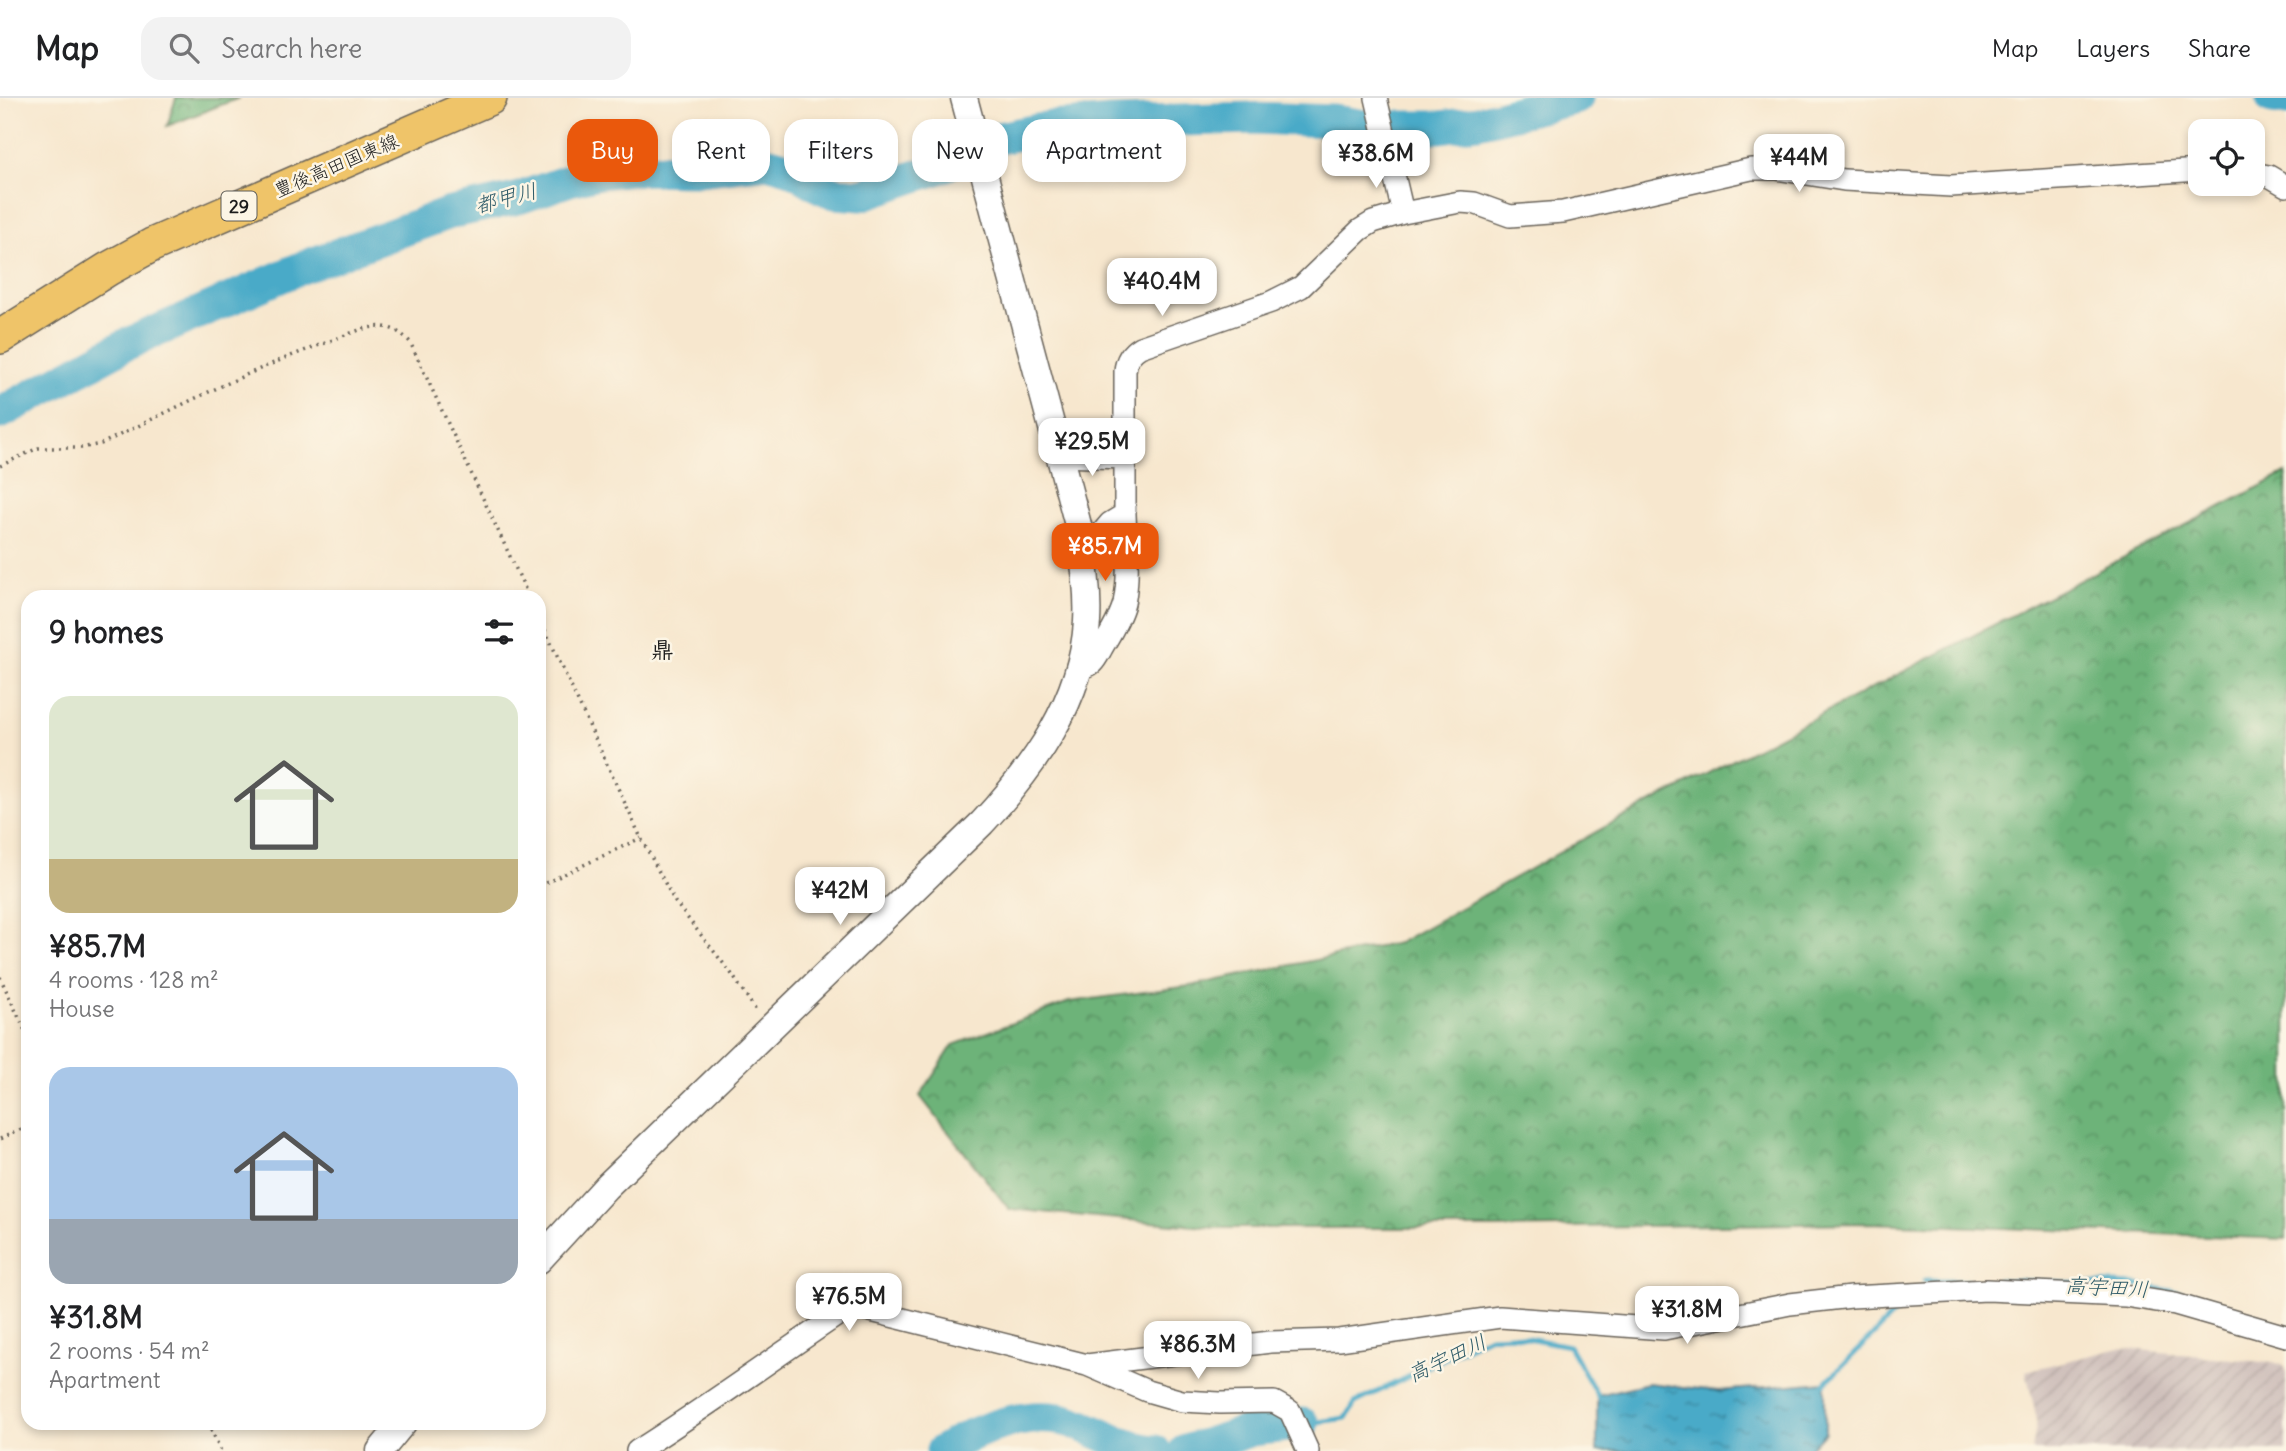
<!DOCTYPE html>
<meta charset="utf-8">
<style>
:root{--surface:#fff;--page:#f2f2f2;--text:#202124;--muted:#757577;--line:#e0e0e0;--accent:#ea580c}
body{margin:0;font-family:Delius,"Klee One",sans-serif;background:var(--page);color:var(--text);height:100vh;display:flex;flex-direction:column;font-size:26px;white-space:nowrap}
*{box-sizing:border-box;margin:0}
p{font-size:23px;color:var(--muted)}
.icon{flex:none;width:38px;height:38px;fill:none;stroke:currentColor;stroke-width:2;stroke-linecap:round;stroke-linejoin:round}
.map{position:relative;flex:1;overflow:hidden}
.details{position:absolute;left:21px;top:492px;width:525px;height:840px;display:flex;flex-direction:column;background:var(--surface);border-radius:21px;box-shadow:0 4px 10px #0003}
.details>*{flex:none}
.top-card{position:absolute;left:567px;top:21px;width:665px;height:63px;display:flex;gap:14px}
.controls{position:absolute;left:2188px;top:21px;display:grid;gap:14px}
.controls a{display:grid;place-items:center;width:77px;height:77px;border-radius:14px;background:var(--surface);box-shadow:0 4px 10px #0003;font-size:35px}
.price{position:absolute;translate:-50% -60px;padding:0 16px;border-radius:14px;background:#fff;color:#222;font-size:23px;line-height:46px;filter:drop-shadow(0 2px 4px #0008)}
.price::after{content:'';position:absolute;left:50%;top:42px;width:21px;height:16px;margin-left:-10px;background:inherit;clip-path:polygon(0 0,100% 0,50% 100%)}
.price.active{background:var(--accent);color:#fff}
ul{padding:0;list-style:none}
li{display:grid;align-content:center;gap:14px;height:371px;padding:0 28px}
li span{display:grid;place-items:center;height:217px;border-radius:21px;color:#555}
li>.icon{margin-inline-start:auto}
span .icon{width:126px;height:126px;fill:#fffc;stroke-width:1}
li b{font-size:30px}
h2{display:flex;justify-content:space-between;align-items:center;height:84px;padding:0 28px;font-size:30px}
.tag{padding:0 24px;border-radius:21px;background:var(--surface);box-shadow:0 4px 10px #0003;font-size:24px;line-height:63px}
.tag.active{background:var(--accent);color:#fff}
header{display:flex;align-items:center;gap:42px;box-sizing:border-box;height:98px;padding:0 35px;background:var(--surface);border-bottom:2px solid var(--line)}
header strong{font-size:33px}
nav{display:flex;gap:38px;margin-inline-start:auto;font-size:24px}
.search{width:490px;height:63px;background:var(--page);display:flex;align-items:center;gap:18px;box-sizing:border-box;padding:0 24px;border-radius:21px;color:var(--muted);font-size:26px}
.map>svg:first-child{display:block}
</style>
<header>
<strong>Map</strong>
<div class="search"><svg class="icon" aria-label="search" viewBox="0 0 24 24"><circle cx="10" cy="10" r="6"/><path d="M15 15l6 6"/></svg>Search here</div>
<nav><a>Map</a><a>Layers</a><a>Share</a></nav>
</header>
<div class="map">
<svg width="2286" height="1353" viewBox="0 0 2286 1353">
<defs>
<pattern id="industrial-furrows" width="10" height="10" patternUnits="userSpaceOnUse" patternTransform="scale(1.75)"><rect width="10" height="10" fill="#cfc0bb"/><path d="M-1 1l2-2M0 10L10 0M9 11l2-2" fill="none" stroke="#b1a4a0"/></pattern>
<pattern id="forest-crowns" width="20" height="18" patternUnits="userSpaceOnUse" patternTransform="scale(1.75)"><rect width="20" height="18" fill="#6db379"/><path d="M2 6a3 3 0 1 1 6 0M12 15a3 3 0 1 1 6 0" fill="none" stroke="#599162"/></pattern>
<pattern id="water-ripples" width="26" height="14" patternUnits="userSpaceOnUse" patternTransform="scale(1.75)"><rect width="26" height="14" fill="#48aac8"/><path d="M2 4q2-2 4 0t4 0M15 11q2-2 4 0t4 0" fill="none" stroke="#3b8aa2"/></pattern>
</defs>
<rect width="100%" height="100%" fill="#fcf5e5"/>
<filter id="ink" filterUnits="userSpaceOnUse"><feTurbulence type="fractalNoise" baseFrequency=".0143" numOctaves="2"/><feDisplacementMap in="SourceGraphic" scale="14" xChannelSelector="R" yChannelSelector="G"/><feConvolveMatrix kernelMatrix="1 2 1 2 8 2 1 2 1" color-interpolation-filters="sRGB"/></filter>
<filter id="wash" filterUnits="userSpaceOnUse"><feTurbulence type="fractalNoise" baseFrequency=".00686" numOctaves="4" result="noise"/><feDisplacementMap in="SourceGraphic" scale="28" xChannelSelector="R" yChannelSelector="G"/><feGaussianBlur stdDeviation="1.57" result="paint"/><feColorMatrix in="noise" values="0 0 0 0 0 0 0 0 0 0 0 0 0 0 0 0 0 1.4 0 .05"/><feComposite in="paint" operator="in"/></filter>
<g filter="url(#wash)">
<rect width="100%" height="100%" fill="#f7e7ce"/>
<!-- industrial -->
<path fill="url(#industrial-furrows)" d="M 2120,1250 L 2283,1266 L 2286,1275 L 2286,1353 L 2032,1353 L 2037,1322 L 2026,1273 Z"/>
<!-- forest -->
<path fill="url(#forest-crowns)" stroke="#44684a" stroke-width="2" d="M 176,0 L 239,0 L 167,28 Z
M 2286,375 L 2286,1141 L 1871,1125 L 1495,1130 L 1217,1130 L 1009,1111 L 920,998 L 953,947 L 1069,904 L 1190,888 L 1398,845 L 1614,724 Z"/>
<!-- water -->
<path fill="url(#water-ripples)" stroke="#326372" stroke-width="2" d="M 1825,1284 L 1825,1334 L 1808,1353 L 1597,1353 L 1597,1297 L 1648,1285 L 1718,1293 Z"/>
<g fill="none" stroke-linecap="round" stroke-linejoin="round">
<!-- stream -->
<path stroke="#48aac8" stroke-width="5" d="M 1997,1182 L 2137,1187 L 2183,1195 L 2273,1224
M 1924,1183 L 1967,1183
M 1823,1287 L 1902,1208
M 1303,1326 L 1346,1320 L 1355,1305 L 1490,1238 L 1513,1237 L 1569,1248 L 1600,1302"/>
<!-- river -->
<path stroke="#48aac8" stroke-width="33" d="M 2272,0 L 2286,2
M 0,315 L 125,247 L 303,169 L 450,115 L 519,100 L 570,82 L 598,75 L 631,71 L 697,72 L 767,64 L 791,71 L 822,90 L 835,95 L 861,97 L 940,70 L 999,40 L 1052,29 L 1110,24 L 1253,20 L 1335,23 L 1372,29 L 1440,29 L 1478,24 L 1577,0
M 942,1353 C 978,1330 1030,1311 1072,1324 C 1100,1334 1124,1350 1155,1353
M 1185,1353 L 1252,1332 L 1303,1326"/>
</g>
</g>
<g filter="url(#ink)">
<g fill="none" stroke-linecap="round" stroke-linejoin="round">
<!-- minor casing -->
<g stroke="#69635a" stroke-width="24">
<path id="minor" d="M 1376,0 L 1403,115
M 2252,75 L 2269,78 L 2286,88
M 1059,358 L 1126,360
M 1083,457 L 1110,425 L 1125,416 L 1125,273 C 1126,262 1130,255 1140,249 L 1271,204 L 1301,189 L 1360,132 L 1373,124 L 1403,115 L 1460,104 L 1474,105 L 1510,118 L 1563,114 L 1751,71 L 1776,71 L 1844,82 L 1951,88 L 2200,72
M 1079,569 C 1093,570 1096,561 1102,550 C 1110,536 1120,521 1124,505 C 1130,477 1126,445 1125,416
M 1087,1267 L 1270,1244 L 1339,1242 L 1500,1219 L 1664,1231 L 1790,1206 L 1851,1199 L 1987,1192 L 2125,1198 L 2175,1206 L 2286,1238
M 637,1353 C 710,1307 779,1256 851,1208 L 1087,1267 L 1147,1293 L 1182,1303 L 1220,1305 L 1274,1304 L 1290,1313 L 1308,1353"/>
</g>
<!-- tertiary casing -->
<g stroke="#69635a" stroke-width="29">
<path id="tertiary" d="M 539,1162 L 606,1089 L 982,725 C 1034,669 1082,603 1087,524 C 1089,491 1083,459 1078,427 L 964,0
M 380,1353 L 403,1325"/>
</g>
<!-- primary casing -->
<g stroke="#69635a" stroke-width="36">
<path id="primary" d="M 0,239 L 108,171 L 152,147 L 490,0"/>
</g>
<!-- path -->
<path stroke="#69635a" stroke-width="3.5" stroke-dasharray="2 5" stroke-linecap="butt" d="M 0,368 L 38,350 L 81,350 L 101,346 C 172,312 243,275 317,248 C 334,242 354,232 373,229 C 388,227 400,233 410,244 L 529,499
M 539,519 L 641,740 L 675,804 L 731,875 L 757,914
M 539,788 L 641,740
M 0,879 L 28,939
M 0,1041 L 28,1028
M 208,1325 L 221,1353"/>
<!-- minor -->
<use href="#minor" stroke="#fff" stroke-width="21"/>
<!-- tertiary -->
<use href="#tertiary" stroke="#fff" stroke-width="26"/>
<!-- primary -->
<use href="#primary" stroke="#efc469" stroke-width="33"/>
</g>
</g>
<g text-anchor="middle" dominant-baseline="central" stroke-width="5" stroke-linejoin="round" paint-order="stroke">
<!-- shield labels -->
<rect fill="#fcf5e5" stroke="#5f5d58" stroke-width="2" x="221.5" y="93.5" width="35" height="29" rx="5"/>
<g font-size="18" font-weight="bold" fill="#1c1c1c">
<text x="239" y="108">29</text>
</g>
<!-- street labels -->
<g font-size="19" fill="#1c1c1c" stroke="#fcf5e5">
<text transform="translate(336 67) rotate(-23)">豊後高田国東線</text>
</g>
<!-- water labels -->
<g font-size="21" font-style="italic" fill="#305c69" stroke="#fcf5e5">
<text transform="translate(506 100) rotate(-15)">都甲川</text>
<text transform="translate(2107 1189) rotate(3)">高宇田川</text>
<text transform="translate(1447 1260) rotate(-25)">高宇田川</text>
</g>
<!-- quarter labels -->
<g font-size="23" font-weight="bold" fill="#1c1c1c" stroke="#fcf5e5">
<text x="662" y="551">鼎</text>
</g>
</g>
</svg>
<div class="controls">
<a><svg class="icon" aria-label="locate" viewBox="0 0 24 24"><circle cx="12" cy="12" r="6"/><path d="M12 2v4M12 18v4M2 12h4M18 12h4"/></svg></a>
</div>
<b class="price" style="left:1376px;top:92px">¥38.6M</b>
<b class="price" style="left:1799px;top:96px">¥44M</b>
<b class="price" style="left:1162px;top:220px">¥40.4M</b>
<b class="price" style="left:1092px;top:380px">¥29.5M</b>
<b class="price active" style="left:1105px;top:485px">¥85.7M</b>
<b class="price" style="left:840px;top:829px">¥42M</b>
<b class="price" style="left:849px;top:1235px">¥76.5M</b>
<b class="price" style="left:1687px;top:1248px">¥31.8M</b>
<b class="price" style="left:1198px;top:1283px">¥86.3M</b>
<div class="top-card">
<a class="tag active">Buy</a>
<a class="tag">Rent</a>
<a class="tag">Filters</a>
<a class="tag">New</a>
<a class="tag">Apartment</a>
</div>
<section class="details">
<h2>9 homes<svg class="icon" aria-label="filters" viewBox="0 0 24 24"><path d="M4 7h16M4 17h16"/><circle cx="9" cy="7" r="2"/><circle cx="15" cy="17" r="2"/></svg></h2>
<ul>
<li><span style="background:linear-gradient(#dfe7d0 75%,#c2b280 0)"><svg class="icon" aria-label="home" viewBox="0 0 24 24"><path d="M3 11l9-7 9 7M6 9v11h12V9"/></svg></span><div><b>¥85.7M</b><p>4 rooms · 128 m²</p><p>House</p></div></li>
<li><span style="background:linear-gradient(#a9c7e8 70%,#9aa5b1 0)"><svg class="icon" aria-label="home" viewBox="0 0 24 24"><path d="M3 11l9-7 9 7M6 9v11h12V9"/></svg></span><div><b>¥31.8M</b><p>2 rooms · 54 m²</p><p>Apartment</p></div></li>
</ul>
</section>
</div>
